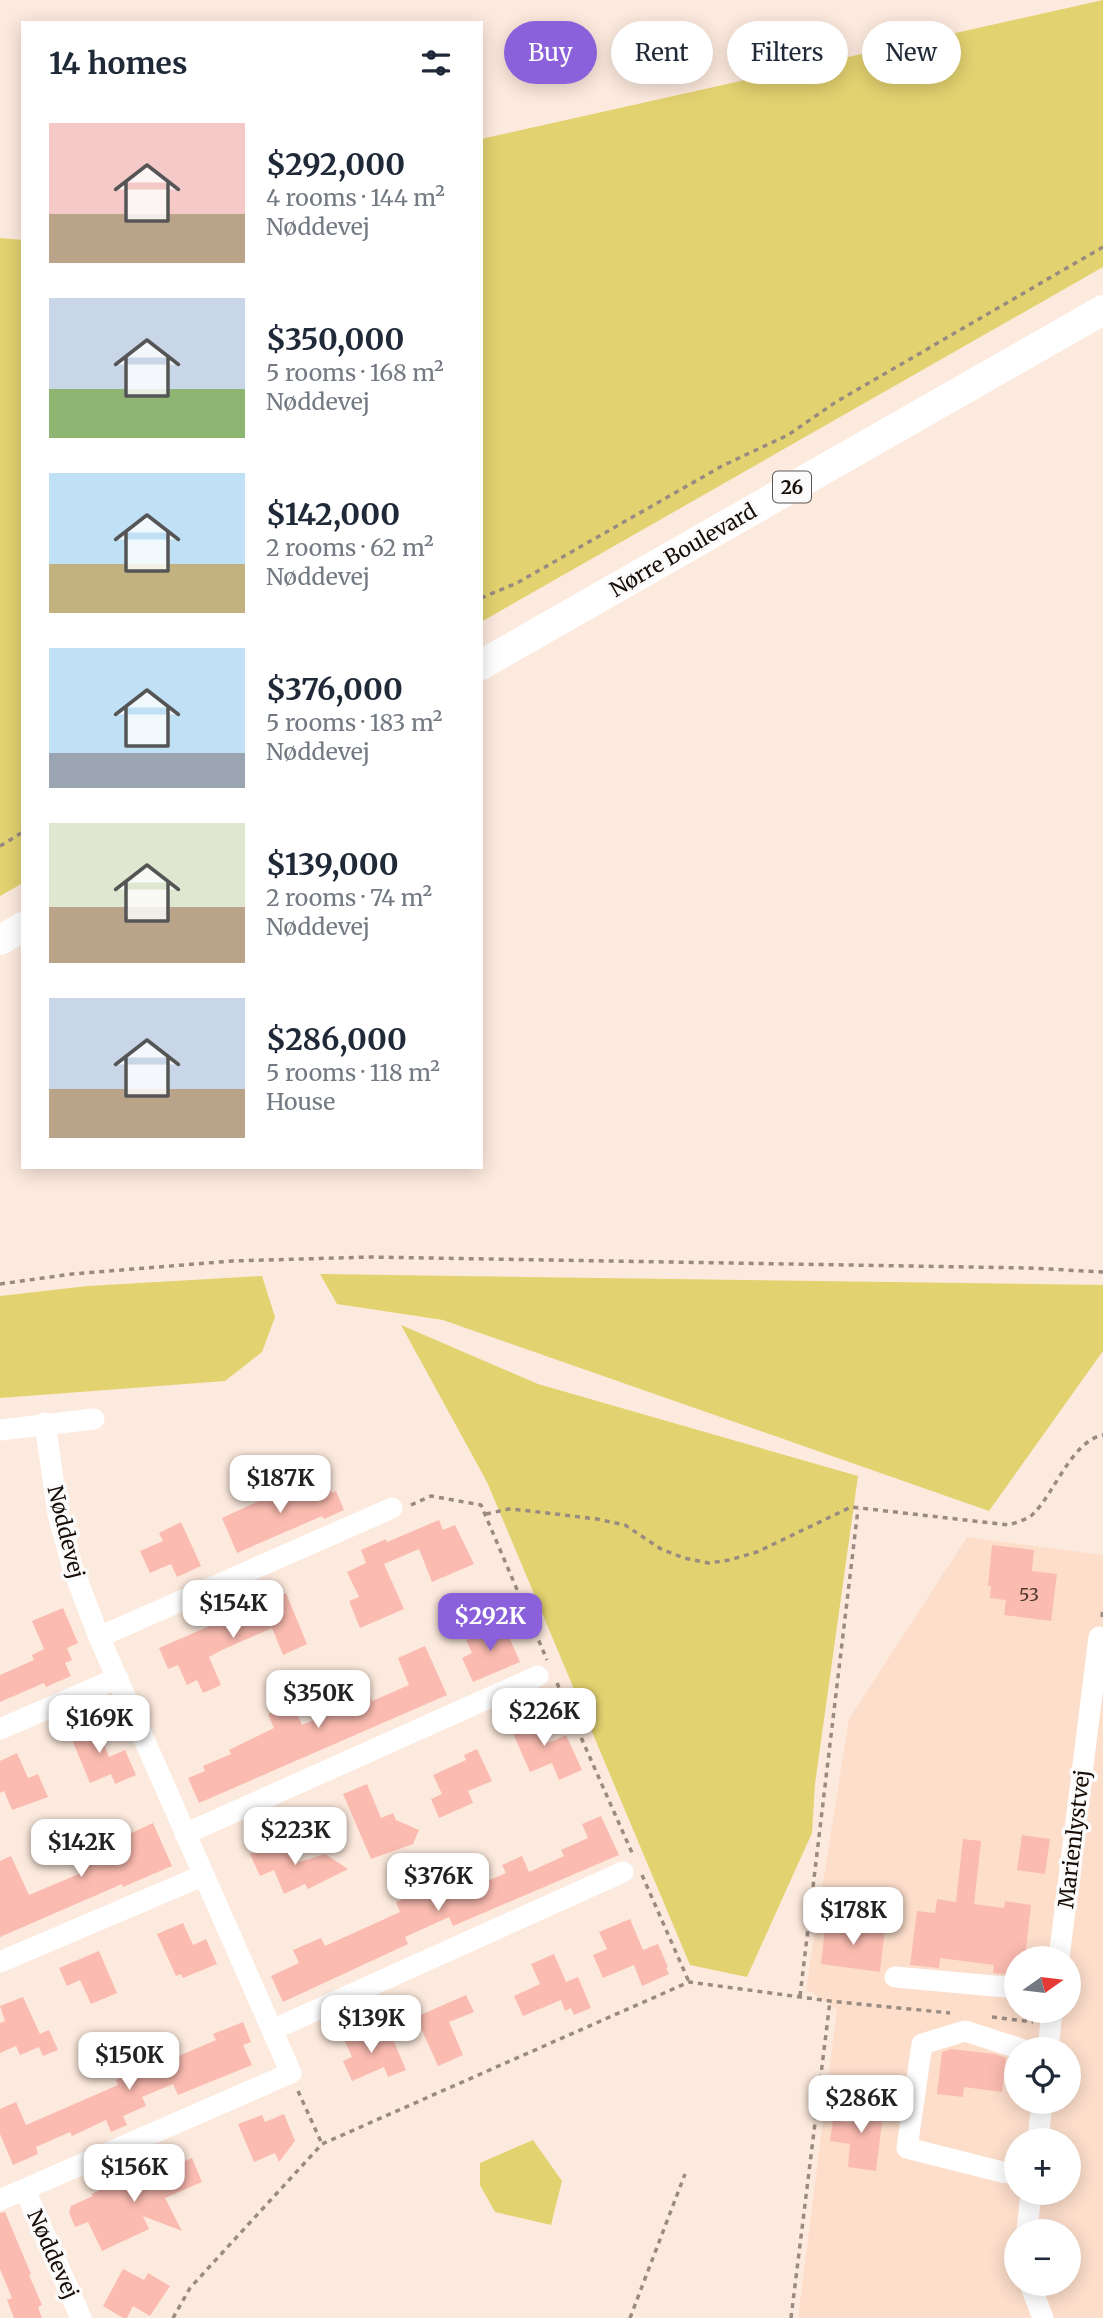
<!DOCTYPE html>
<meta charset="utf-8">
<style>
:root{--surface:#fff;--page:#f6f6f7;--text:#1f2937;--muted:#747a83;--accent:#8a61db}
body{margin:0;font-family:Merriweather,serif;background:var(--page);color:var(--text);height:100vh;display:flex;flex-direction:column;font-size:26px;white-space:nowrap}
*{box-sizing:border-box;margin:0}
p{font-size:23px;color:var(--muted)}
.icon{flex:none;width:38px;height:38px;fill:none;stroke:currentColor;stroke-width:2;stroke-linecap:round;stroke-linejoin:round}
.map{position:relative;flex:1;overflow:hidden}
.details{position:absolute;left:21px;top:21px;width:462px;height:1148px;display:flex;flex-direction:column;background:var(--surface);border-radius:0px;box-shadow:0 4px 18px #0003}
.details>*{flex:none}
.top-card{position:absolute;left:504px;top:21px;width:494px;height:63px;display:flex;gap:14px}
.needle{width:46px;rotate:76deg}
.buttons{position:absolute;left:1004px;top:1946px;display:grid;gap:14px}
.buttons a{display:grid;place-items:center;width:77px;height:77px;border-radius:50%;background:var(--surface);box-shadow:0 4px 18px #0003;font-size:35px}
.price{position:absolute;translate:-50% -60px;padding:0 16px;border-radius:14px;background:#fff;color:#222;font-size:23px;line-height:46px;filter:drop-shadow(0 2px 4px #0008)}
.price::after{content:'';position:absolute;left:50%;top:42px;width:21px;height:16px;margin-left:-10px;background:inherit;clip-path:polygon(0 0,100% 0,50% 100%)}
.price.current{background:var(--accent);color:#fff}
ul{padding:0;list-style:none}
li{display:flex;align-items:center;gap:21px;height:175px;padding:0 28px}
li span{display:grid;place-items:center;flex:none;width:196px;height:140px;border-radius:0px;color:#555}
li>.icon{margin-inline-start:auto}
span .icon{width:84px;height:84px;fill:#fffc;stroke-width:1}
li b{font-size:30px}
h2{display:flex;justify-content:space-between;align-items:center;height:84px;padding:0 28px;font-size:30px}
.pill{padding:0 24px;border-radius:32px;background:var(--surface);box-shadow:0 4px 18px #0003;font-size:24px;line-height:63px}
.pill.current{background:var(--accent);color:#fff}
.map>svg:first-child{display:block}
</style>
<div class="map">
<svg width="1103" height="2318" viewBox="0 0 1103 2318">
<rect width="100%" height="100%" fill="#fdeade"/>
<!-- built -->
<path fill="#fddecb" fill-rule="evenodd" d="M 967,1537 L 1103,1555 L 1103,2318 L 798,2318 L 837,2009 L 806,1989 L 849,1719 ZM 1017,1958 L 1069,1958 L 1069,2011 L 1017,2011 ZM 1017,2049 L 1069,2049 L 1069,2102 L 1017,2102 ZM 1017,2140 L 1069,2140 L 1069,2193 L 1017,2193 ZM 1017,2231 L 1069,2231 L 1069,2284 L 1017,2284 Z"/>
<!-- green -->
<path fill="#e3d270" d="M 1103,0 L 1103,267 L 481,622 L 481,139 Z
M 0,238 L 23,240 L 23,883 L 0,896 Z
M 320,1274 L 1103,1285 L 1103,1351 L 989,1511 L 443,1320 L 337,1304 Z
M 262,1276 L 275,1317 L 262,1352 L 225,1381 L 0,1398 L 0,1296 L 88,1286 Z
M 401,1325 L 538,1384 L 858,1476 L 815,1784 L 812,1833 L 747,1977 L 690,1965 L 487,1482 Z
M 533,2140 L 562,2181 L 551,2225 L 495,2212 L 480,2185 L 480,2163 Z"/>
<!-- building -->
<path fill="#fbbbb0" d="M 328,1484 L 332,1493 L 336,1491 L 344,1510 L 324,1519 L 322,1516 L 237,1553 L 222,1518 L 274,1494 L 275,1495 L 291,1488 L 294,1495 Z
M 439,1520 L 443,1530 L 455,1525 L 474,1564 L 432,1582 L 419,1549 L 384,1564 L 404,1609 L 360,1628 L 349,1601 L 359,1597 L 347,1572 L 366,1563 L 361,1550 L 386,1539 L 387,1542 Z
M 181,1522 L 201,1566 L 177,1577 L 171,1564 L 150,1573 L 140,1551 L 163,1541 L 159,1533 Z
M 992,1545 L 1034,1550 L 1032,1571 L 1057,1574 L 1051,1621 L 1004,1615 L 1006,1600 L 990,1598 L 991,1586 L 988,1586 Z
M 286,1593 L 307,1644 L 283,1655 L 272,1628 L 224,1649 L 209,1657 L 221,1685 L 203,1693 L 197,1680 L 187,1685 L 178,1665 L 168,1669 L 159,1648 Z
M 63,1608 L 78,1643 L 67,1648 L 72,1660 L 65,1663 L 71,1676 L 46,1687 L 44,1683 L 0,1702 L 0,1675 L 34,1660 L 32,1655 L 44,1649 L 32,1621 Z
M 503,1623 L 520,1662 L 473,1682 L 462,1658 L 472,1653 L 466,1640 Z
M 425,1646 L 447,1695 L 199,1803 L 188,1778 L 205,1771 L 203,1766 L 231,1754 L 229,1750 L 274,1728 L 268,1714 L 292,1703 L 302,1725 L 351,1704 L 349,1700 L 368,1692 L 372,1701 L 409,1685 L 398,1658 Z
M 535,1713 L 548,1743 L 566,1735 L 582,1770 L 559,1780 L 552,1763 L 530,1772 L 509,1724 Z
M 93,1719 L 109,1757 L 125,1750 L 136,1775 L 115,1784 L 111,1774 L 90,1783 L 68,1730 Z
M 477,1749 L 492,1781 L 468,1791 L 473,1803 L 439,1818 L 431,1799 L 442,1794 L 433,1775 L 466,1760 L 464,1755 Z
M 17,1753 L 28,1778 L 38,1774 L 48,1797 L 12,1810 L 4,1791 L 0,1793 L 0,1761 Z
M 367,1784 L 381,1818 L 393,1813 L 396,1820 L 419,1830 L 413,1844 L 371,1859 L 343,1794 Z
M 296,1816 L 303,1831 L 289,1837 L 282,1822 Z
M 601,1816 L 619,1855 L 453,1926 L 449,1917 L 405,1937 L 408,1944 L 283,2002 L 271,1976 L 299,1963 L 293,1950 L 321,1938 L 325,1946 L 400,1912 L 396,1902 L 447,1880 L 448,1882 L 456,1879 L 461,1892 L 506,1873 L 502,1865 L 522,1856 L 529,1872 L 564,1856 L 561,1850 L 588,1838 L 582,1824 Z
M 153,1823 L 172,1866 L 123,1887 L 122,1884 L 0,1937 L 0,1861 L 11,1856 L 29,1895 L 86,1871 L 82,1862 L 95,1857 L 92,1851 Z
M 1022,1835 L 1050,1839 L 1045,1874 L 1017,1870 Z
M 288,1838 L 299,1862 L 325,1854 L 348,1869 L 308,1889 L 305,1884 L 284,1894 L 274,1870 L 260,1876 L 250,1854 Z
M 963,1839 L 981,1841 L 974,1904 L 1004,1908 L 1005,1901 L 1031,1905 L 1025,1958 L 1017,1958 L 1017,1975 L 993,1973 L 994,1965 L 940,1958 L 939,1968 L 910,1965 L 917,1911 L 935,1913 L 937,1899 L 956,1902 Z
M 630,1919 L 643,1950 L 658,1944 L 668,1967 L 666,1968 L 669,1974 L 642,1986 L 634,1965 L 603,1978 L 593,1955 L 607,1949 L 599,1932 Z
M 832,1922 L 885,1928 L 880,1972 L 821,1964 L 825,1928 Z
M 183,1923 L 193,1945 L 206,1939 L 217,1964 L 183,1978 L 181,1974 L 176,1976 L 157,1934 Z
M 99,1951 L 117,1993 L 91,2004 L 80,1980 L 67,1986 L 59,1968 Z
M 554,1954 L 566,1982 L 578,1977 L 591,2008 L 574,2015 L 571,2008 L 565,2011 L 561,2000 L 523,2016 L 514,1996 L 540,1984 L 531,1964 Z
M 466,1995 L 474,2012 L 449,2022 L 463,2055 L 438,2066 L 416,2017 Z
M 23,1997 L 40,2034 L 49,2030 L 58,2050 L 43,2056 L 39,2047 L 20,2055 L 16,2046 L 0,2053 L 0,2023 L 5,2021 L 0,2006 Z
M 243,2022 L 251,2042 L 243,2045 L 252,2065 L 178,2095 L 173,2084 L 142,2097 L 146,2106 L 123,2116 L 127,2125 L 111,2132 L 106,2120 L 72,2136 L 70,2132 L 36,2147 L 38,2154 L 13,2165 L 0,2134 L 0,2109 L 16,2102 L 26,2125 L 118,2085 L 116,2080 L 131,2073 L 127,2063 L 169,2045 L 174,2058 L 216,2040 L 213,2034 Z
M 368,2027 L 376,2044 L 392,2037 L 406,2070 L 388,2077 L 384,2067 L 352,2081 L 343,2061 L 352,2057 L 343,2037 Z
M 951,2049 L 995,2054 L 1006,2058 L 1002,2092 L 964,2087 L 963,2097 L 937,2094 L 942,2052 Z
M 855,2102 L 884,2105 L 876,2171 L 848,2167 L 850,2144 L 830,2141 L 833,2120 L 852,2123 Z
M 284,2114 L 295,2141 L 279,2162 L 275,2153 L 254,2162 L 238,2124 L 262,2115 L 265,2122 Z
M 192,2158 L 202,2182 L 165,2198 L 182,2231 L 143,2216 L 149,2229 L 102,2251 L 88,2222 L 75,2227 L 69,2212 L 71,2206 L 93,2196 L 91,2194 L 137,2174 L 140,2181 Z
M 5,2212 L 31,2274 L 29,2275 L 42,2305 L 38,2307 L 42,2318 L 14,2318 L 7,2300 L 12,2298 L 0,2269 L 0,2213 Z
M 123,2269 L 144,2280 L 148,2273 L 170,2286 L 150,2316 L 133,2306 L 127,2318 L 123,2318 L 103,2306 Z"/>
<g fill="none" stroke-linecap="round" stroke-linejoin="round">
<!-- path -->
<path stroke="#9a8b81" stroke-width="3.5" stroke-dasharray="5 5" stroke-linecap="butt" d="M 481,598 L 517,583 L 722,466 L 788,435 L 836,402 L 1103,247
M 0,846 L 23,832
M 0,1284 L 72,1274 L 232,1261 L 371,1257 L 1029,1268 L 1103,1272
M 411,1505 L 431,1496 L 481,1505 L 547,1660
M 486,1514 L 509,1509 L 530,1511 L 597,1519 L 625,1525 L 661,1549 L 684,1558 L 709,1563 L 729,1560 L 757,1552 L 851,1507 L 1009,1525 C 1017,1522 1029,1519 1034,1513 C 1055,1492 1072,1441 1103,1435
M 1102,1617 L 1103,1608
M 557,1683 L 633,1855
M 642,1875 L 689,1982
M 800,1996 L 858,1509
M 992,2017 L 1033,2022
M 298,2091 L 322,2144
M 173,2318 L 190,2288 L 322,2144 L 689,1982 L 830,2001 L 950,2013
M 630,2318 L 685,2174
M 791,2318 L 830,2001"/>
<!-- minor -->
<path stroke="#fff" stroke-width="21" d="M 0,1430 L 94,1419
M 99,1637 L 392,1508
M 0,1729 L 118,1678
M 185,1834 L 538,1676
M 1059,1958 L 1099,1637
M 0,1962 L 204,1875
M 895,1977 L 1017,1988
M 272,2030 L 623,1872
M 1048,2049 L 1052,2011
M 1038,2140 L 1042,2102
M 1017,2174 L 1002,2172 L 907,2148 L 922,2044 L 965,2031 L 1021,2049
M 25,2190 L 81,2318
M 0,2200 L 291,2073 L 99,1637 L 73,1569 L 58,1514 L 45,1423
M 1027,2231 L 1031,2193
M 1030,2284 L 1043,2318"/>
<!-- highway -->
<path stroke="#fff" stroke-width="30" d="M 481,665 L 1103,310
M 0,940 L 23,927"/>
</g>
<g text-anchor="middle" dominant-baseline="central" stroke-width="7" stroke-linejoin="round" paint-order="stroke">
<!-- number labels -->
<g font-size="18" fill="#513831">
<text x="1029" y="1594">53</text>
</g>
<!-- shield labels -->
<rect fill="#fbfbfb" stroke="#5c5450" stroke-width="2" x="773" y="471.5" width="38" height="31" rx="5"/>
<g font-size="19" font-weight="bold" fill="#180d07">
<text x="792" y="487">26</text>
</g>
<!-- street labels -->
<g font-size="21" fill="#180d07" stroke="#fbfbfb">
<text transform="translate(683 550) rotate(-30)">Nørre Boulevard</text>
<text transform="translate(66 1532) rotate(76)">Nøddevej</text>
<text transform="translate(1074 1839) rotate(-83)">Marienlystvej</text>
<text transform="translate(53 2254) rotate(66)">Nøddevej</text>
</g>
</g>
</svg>
<div class="buttons">
<a><svg class="needle" viewBox="-14 -14 28 28"><path d="M0-13l5 13h-10z" fill="#e53935"/><path d="M0 13l5-13h-10z" fill="#747a83"/></svg></a>
<a><svg class="icon" aria-label="locate" viewBox="0 0 24 24"><circle cx="12" cy="12" r="6"/><path d="M12 2v4M12 18v4M2 12h4M18 12h4"/></svg></a>
<a>+</a>
<a>−</a>
</div>
<b class="price" style="left:280px;top:1515px">$187K</b>
<b class="price" style="left:233px;top:1640px">$154K</b>
<b class="price current" style="left:490px;top:1653px">$292K</b>
<b class="price" style="left:318px;top:1730px">$350K</b>
<b class="price" style="left:544px;top:1748px">$226K</b>
<b class="price" style="left:99px;top:1755px">$169K</b>
<b class="price" style="left:295px;top:1867px">$223K</b>
<b class="price" style="left:81px;top:1879px">$142K</b>
<b class="price" style="left:438px;top:1913px">$376K</b>
<b class="price" style="left:853px;top:1947px">$178K</b>
<b class="price" style="left:371px;top:2055px">$139K</b>
<b class="price" style="left:129px;top:2092px">$150K</b>
<b class="price" style="left:861px;top:2135px">$286K</b>
<b class="price" style="left:134px;top:2204px">$156K</b>
<div class="top-card">
<a class="pill current">Buy</a>
<a class="pill">Rent</a>
<a class="pill">Filters</a>
<a class="pill">New</a>
</div>
<section class="details">
<h2>14 homes<svg class="icon" aria-label="filters" viewBox="0 0 24 24"><path d="M4 7h16M4 17h16"/><circle cx="9" cy="7" r="2"/><circle cx="15" cy="17" r="2"/></svg></h2>
<ul>
<li><span style="background:linear-gradient(#f6c9c9 65%,#b9a48a 0)"><svg class="icon" aria-label="home" viewBox="0 0 24 24"><path d="M3 11l9-7 9 7M6 9v11h12V9"/></svg></span><div><b>$292,000</b><p>4 rooms · 144 m²</p><p>Nøddevej</p></div></li>
<li><span style="background:linear-gradient(#c9d6e8 65%,#8fb573 0)"><svg class="icon" aria-label="home" viewBox="0 0 24 24"><path d="M3 11l9-7 9 7M6 9v11h12V9"/></svg></span><div><b>$350,000</b><p>5 rooms · 168 m²</p><p>Nøddevej</p></div></li>
<li><span style="background:linear-gradient(#bfe0f5 65%,#c2b280 0)"><svg class="icon" aria-label="home" viewBox="0 0 24 24"><path d="M3 11l9-7 9 7M6 9v11h12V9"/></svg></span><div><b>$142,000</b><p>2 rooms · 62 m²</p><p>Nøddevej</p></div></li>
<li><span style="background:linear-gradient(#bfe0f5 75%,#9aa5b1 0)"><svg class="icon" aria-label="home" viewBox="0 0 24 24"><path d="M3 11l9-7 9 7M6 9v11h12V9"/></svg></span><div><b>$376,000</b><p>5 rooms · 183 m²</p><p>Nøddevej</p></div></li>
<li><span style="background:linear-gradient(#dfe7d0 60%,#b9a48a 0)"><svg class="icon" aria-label="home" viewBox="0 0 24 24"><path d="M3 11l9-7 9 7M6 9v11h12V9"/></svg></span><div><b>$139,000</b><p>2 rooms · 74 m²</p><p>Nøddevej</p></div></li>
<li><span style="background:linear-gradient(#c9d6e8 65%,#b9a48a 0)"><svg class="icon" aria-label="home" viewBox="0 0 24 24"><path d="M3 11l9-7 9 7M6 9v11h12V9"/></svg></span><div><b>$286,000</b><p>5 rooms · 118 m²</p><p>House</p></div></li>
</ul>
</section>
</div>
